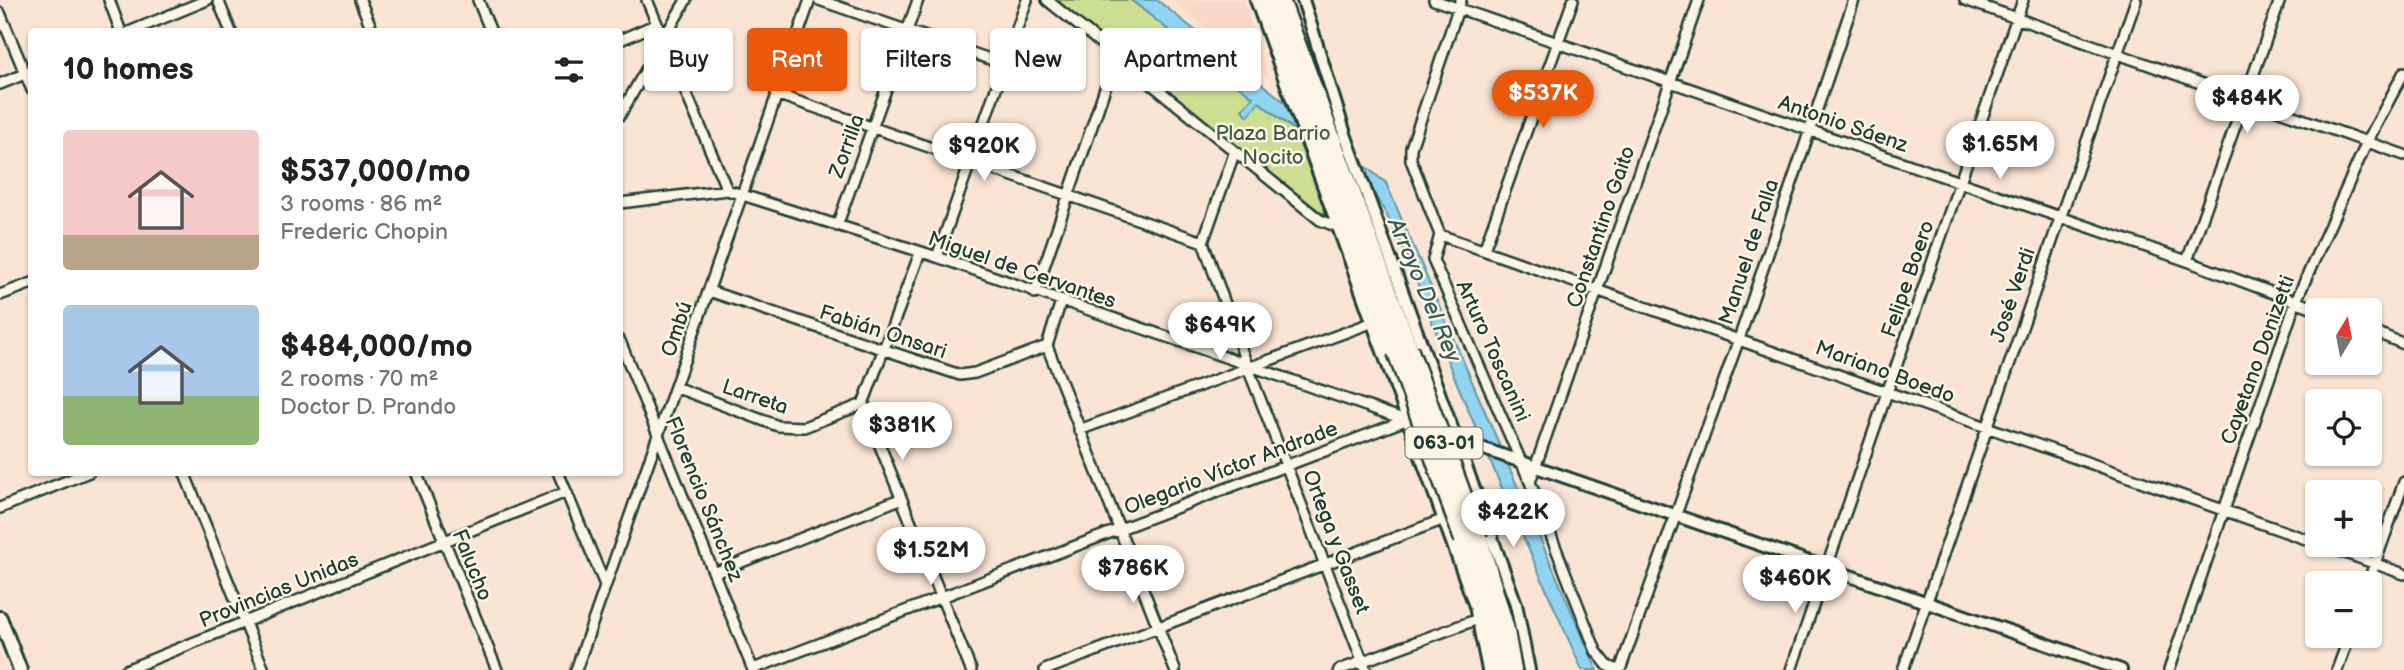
<!DOCTYPE html>
<meta charset="utf-8">
<style>
:root{--surface:#fff;--page:#f2f2f2;--text:#202124;--muted:#757577;--accent:#ea580c}
body{margin:0;font-family:"Balsamiq Sans",sans-serif;background:var(--page);color:var(--text);height:100vh;display:flex;flex-direction:column;font-size:26px;white-space:nowrap}
*{box-sizing:border-box;margin:0}
p{font-size:23px;color:var(--muted)}
.icon{flex:none;width:38px;height:38px;fill:none;stroke:currentColor;stroke-width:2;stroke-linecap:round;stroke-linejoin:round}
.map{position:relative;flex:1;overflow:hidden}
.drawer{position:absolute;left:28px;top:28px;width:595px;height:448px;display:flex;flex-direction:column;background:var(--surface);border-radius:7px;box-shadow:0 2px 5px #0004}
.drawer>*{flex:none}
.guide{position:absolute;left:644px;top:28px;width:665px;height:63px;display:flex;gap:14px}
.needle{width:46px;rotate:10deg}
.tools{position:absolute;left:2305px;top:298px;display:grid;gap:14px}
.tools a{display:grid;place-items:center;width:77px;height:77px;border-radius:7px;background:var(--surface);box-shadow:0 2px 5px #0004;font-size:35px}
.price{position:absolute;translate:-50% -60px;padding:0 16px;border-radius:24px;background:#fff;color:#222;font-size:23px;line-height:46px;filter:drop-shadow(0 2px 4px #0008)}
.price::after{content:'';position:absolute;left:50%;top:42px;width:21px;height:16px;margin-left:-10px;background:inherit;clip-path:polygon(0 0,100% 0,50% 100%)}
.price.current{background:var(--accent);color:#fff}
ul{padding:0;list-style:none}
li{display:flex;align-items:center;gap:21px;height:175px;padding:0 35px}
li span{display:grid;place-items:center;flex:none;width:196px;height:140px;border-radius:7px;color:#555}
li>.icon{margin-inline-start:auto}
span .icon{width:84px;height:84px;fill:#fffc;stroke-width:1}
li b{font-size:30px}
h2{display:flex;justify-content:space-between;align-items:center;height:84px;padding:0 35px;font-size:30px}
.pill{padding:0 24px;border-radius:7px;background:var(--surface);box-shadow:0 2px 5px #0004;font-size:24px;line-height:63px}
.pill.current{background:var(--accent);color:#fff}
.map>svg:first-child{display:block}
</style>
<div class="map">
<svg width="2404" height="670" viewBox="0 0 2404 670">
<rect width="100%" height="100%" fill="#fae4d3"/>
<filter id="ink" filterUnits="userSpaceOnUse"><feTurbulence type="fractalNoise" baseFrequency=".0143" numOctaves="2"/><feDisplacementMap in="SourceGraphic" scale="14" xChannelSelector="R" yChannelSelector="G"/><feConvolveMatrix kernelMatrix="1 2 1 2 8 2 1 2 1" color-interpolation-filters="sRGB"/></filter>
<g filter="url(#ink)">
<!-- built -->
<path fill="#f8d8c7" d="M 1172,0 L 1243,0 L 1269,78 Z"/>
<!-- green -->
<path fill="#cdde93" stroke="#768e64" stroke-width="2" d="M 1052,0 L 1131,0 L 1253,97 L 1249,115 L 1259,102 L 1294,130 L 1324,205 L 1324,215 Z"/>
<!-- water -->
<path fill="#90d4f2" stroke="#6398a6" stroke-width="2" d="M 1131,0 L 1157,0 L 1386,183 L 1597,670 L 1582,670 C 1535,564 1488,459 1444,352 C 1423,302 1402,229 1369,188 L 1259,102 L 1248,116 L 1242,110 L 1253,97 Z"/>
<g fill="none" stroke-linecap="round" stroke-linejoin="round">
<!-- minor casing -->
<g stroke="#1f3d34" stroke-width="14">
<path id="minor" d="M 109,0 L 121,32
M 218,0 L 231,32
M 360,0 L 373,32
M 478,0 L 491,32
M 647,0 L 727,190
M 819,0 L 1004,64
M 1047,0 L 1320,220 L 1338,227
M 1434,0 L 2187,261 L 2319,310
M 1965,0 L 2404,155
M 0,13 L 32,90
M 129,32 L 207,0
M 620,40 L 657,24
M 0,84 L 32,71
M 776,94 L 1203,242
M 620,115 L 686,0
M 1235,151 L 1203,242 L 1248,368 L 1366,670
M 620,203 L 727,190 L 937,257 L 1406,420
M 837,226 L 918,0
M 1440,235 L 2317,543
M 1440,235 L 1433,260 L 1530,482
M 1440,235 L 1411,160 L 1411,148 L 1461,0
M 1484,250 L 1573,0
M 920,253 L 863,404 L 971,670
M 937,257 L 1027,0
M 2187,261 L 2280,0
M 709,291 L 960,375 L 975,373 L 1047,346
M 1035,293 L 1116,56
M 0,295 L 32,283
M 1061,301 L 1047,346 L 1175,670
M 2370,330 L 2404,344
M 620,341 L 753,670
M 675,387 L 778,426 L 804,427 L 863,404
M 1079,430 L 1371,323
M 184,472 L 264,670
M 416,472 L 497,670
M 558,472 L 605,585
M 0,508 L 89,472
M 2320,544 L 2404,574
M 714,573 L 900,499
M 2368,583 L 2404,482
M 753,669 L 1406,420
M 126,670 L 566,492
M 576,670 L 810,0
M 1045,670 L 1442,520
M 1339,670 L 1478,619
M 1618,670 L 1608,666 L 1596,651 L 1530,482 L 1699,0
M 1620,670 L 1739,339 L 1854,0
M 1791,670 L 2023,0
M 1903,670 L 2136,0
M 2169,670 L 2296,301 L 2367,142 L 2404,72
M 2337,670 L 2350,635"/>
</g>
<!-- tertiary casing -->
<g stroke="#1f3d34" stroke-width="16">
<path id="tertiary" d="M 1256,0 L 1475,606 L 1488,670
M 1303,0 L 1345,134 L 1516,604 L 1529,670
M 1438,433 L 2121,670"/>
</g>
<!-- secondary casing -->
<g stroke="#1f3d34" stroke-width="18">
<path id="secondary" d="M 0,618 L 20,670"/>
</g>
<!-- motorway casing -->
<g stroke="#1f3d34" stroke-width="21">
<path id="motorway" d="M 1268,0 L 1396,352
M 1281,0 L 1409,348
M 1479,539 L 1505,626 L 1513,670
M 1463,540 L 1488,614 L 1500,670"/>
</g>
<!-- minor -->
<use href="#minor" stroke="#fcf5e5" stroke-width="9"/>
<!-- tertiary -->
<use href="#tertiary" stroke="#fcf5e5" stroke-width="10"/>
<!-- secondary -->
<use href="#secondary" stroke="#fcf5e5" stroke-width="12"/>
<!-- motorway -->
<use href="#motorway" stroke="#fcf5e5" stroke-width="16"/>
<!-- motorway-bridge casing -->
<g stroke="#1f3d34" stroke-width="21" stroke-linecap="butt">
<path id="motorway-bridge" d="M 1409,348 L 1479,539
M 1396,352 L 1463,540"/>
</g>
<!-- motorway-bridge -->
<use href="#motorway-bridge" stroke="#fcf5e5" stroke-width="16"/>
</g>
</g>
<g text-anchor="middle" dominant-baseline="central" stroke-width="5" stroke-linejoin="round" paint-order="stroke">
<!-- shield labels -->
<rect fill="#fcf5e5" stroke="#617469" stroke-width="2" x="1405.5" y="427.5" width="77" height="31" rx="5"/>
<g font-size="19" font-weight="bold" fill="#1f3d34">
<text x="1444" y="443">063-01</text>
</g>
<!-- street labels -->
<g font-size="21" fill="#1f3d34" stroke="#fcf5e5">
<text transform="translate(1843 124) rotate(19)">Antonio Sáenz</text>
<text transform="translate(847 146) rotate(-70)">Zorrilla</text>
<text transform="translate(1601 227) rotate(-71)">Constantino Gaito</text>
<text transform="translate(1749 252) rotate(-72)">Manuel de Falla</text>
<text transform="translate(1022 270) rotate(19)">Miguel de Cervantes</text>
<text transform="translate(1908 279) rotate(-71)">Felipe Boero</text>
<text transform="translate(2013 295) rotate(-71)">José Verdi</text>
<text transform="translate(677 329) rotate(-71)">Ombú</text>
<text transform="translate(883 332) rotate(18)">Fabián Onsari</text>
<text transform="translate(1493 351) rotate(66)">Arturo Toscanini</text>
<text transform="translate(2258 360) rotate(-70)">Cayetano Donizetti</text>
<text transform="translate(1885 372) rotate(20)">Mariano Boedo</text>
<text transform="translate(755 397) rotate(19)">Larreta</text>
<text transform="translate(1231 468) rotate(-21)">Olegario Víctor Andrade</text>
<text transform="translate(704 499) rotate(68)">Florencio Sánchez</text>
<text transform="translate(1336 542) rotate(69)">Ortega y Gasset</text>
<text transform="translate(472 565) rotate(68)">Falucho</text>
<text transform="translate(279 590) rotate(-22)">Provincias Unidas</text>
</g>
<!-- park labels -->
<g font-size="21" fill="#425d47" stroke="#fcf5e5">
<text x="1273" y="133">Plaza Barrio<tspan x="1273" dy="24">Nocito</tspan></text>
</g>
<!-- water labels -->
<g font-size="23" font-style="italic" fill="#365b5a" stroke="#fcf5e5">
<text transform="translate(1424 290) rotate(67)">Arroyo Del Rey</text>
</g>
</g>
</svg>
<div class="tools">
<a><svg class="needle" viewBox="-14 -14 28 28"><path d="M0-13l5 13h-10z" fill="#e53935"/><path d="M0 13l5-13h-10z" fill="#757577"/></svg></a>
<a><svg class="icon" aria-label="locate" viewBox="0 0 24 24"><circle cx="12" cy="12" r="6"/><path d="M12 2v4M12 18v4M2 12h4M18 12h4"/></svg></a>
<a>+</a>
<a>−</a>
</div>
<b class="price current" style="left:1543px;top:130px">$537K</b>
<b class="price" style="left:2247px;top:135px">$484K</b>
<b class="price" style="left:2000px;top:181px">$1.65M</b>
<b class="price" style="left:984px;top:183px">$920K</b>
<b class="price" style="left:1220px;top:362px">$649K</b>
<b class="price" style="left:902px;top:462px">$381K</b>
<b class="price" style="left:1513px;top:549px">$422K</b>
<b class="price" style="left:931px;top:587px">$1.52M</b>
<b class="price" style="left:1133px;top:605px">$786K</b>
<b class="price" style="left:1795px;top:615px">$460K</b>
<div class="guide">
<a class="pill">Buy</a>
<a class="pill current">Rent</a>
<a class="pill">Filters</a>
<a class="pill">New</a>
<a class="pill">Apartment</a>
</div>
<section class="drawer">
<h2>10 homes<svg class="icon" aria-label="filters" viewBox="0 0 24 24"><path d="M4 7h16M4 17h16"/><circle cx="9" cy="7" r="2"/><circle cx="15" cy="17" r="2"/></svg></h2>
<ul>
<li><span style="background:linear-gradient(#f6c9c9 75%,#b9a48a 0)"><svg class="icon" aria-label="home" viewBox="0 0 24 24"><path d="M3 11l9-7 9 7M6 9v11h12V9"/></svg></span><div><b>$537,000/mo</b><p>3 rooms · 86 m²</p><p>Frederic Chopin</p></div></li>
<li><span style="background:linear-gradient(#a9c7e8 65%,#8fb573 0)"><svg class="icon" aria-label="home" viewBox="0 0 24 24"><path d="M3 11l9-7 9 7M6 9v11h12V9"/></svg></span><div><b>$484,000/mo</b><p>2 rooms · 70 m²</p><p>Doctor D. Prando</p></div></li>
</ul>
</section>
</div>
